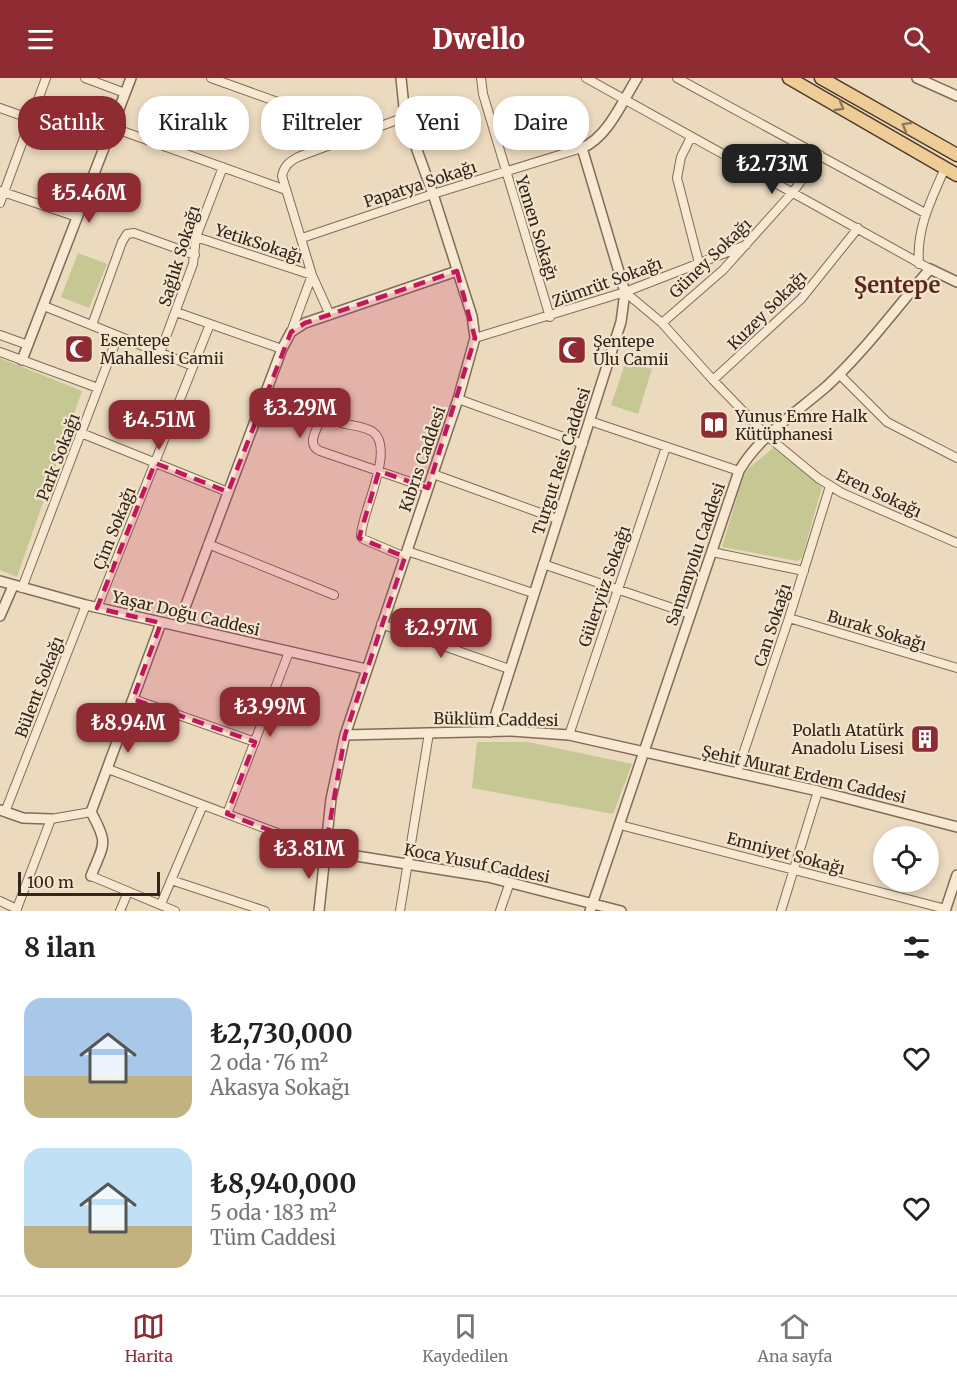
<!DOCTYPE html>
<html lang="tr">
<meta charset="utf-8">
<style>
:root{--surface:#fff;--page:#f2f2f2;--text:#222;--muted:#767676;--line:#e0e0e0;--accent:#8f2b33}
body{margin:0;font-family:Merriweather,serif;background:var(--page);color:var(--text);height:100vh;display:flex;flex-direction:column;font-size:22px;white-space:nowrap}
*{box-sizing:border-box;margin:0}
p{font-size:20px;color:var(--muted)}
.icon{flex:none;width:33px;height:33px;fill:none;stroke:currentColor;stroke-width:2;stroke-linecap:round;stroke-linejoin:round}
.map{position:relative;height:833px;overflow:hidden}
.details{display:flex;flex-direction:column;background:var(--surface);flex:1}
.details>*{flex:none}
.guide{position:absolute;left:18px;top:18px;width:600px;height:54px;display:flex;gap:12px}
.buttons{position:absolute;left:873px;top:748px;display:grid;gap:12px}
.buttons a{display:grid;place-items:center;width:66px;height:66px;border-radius:50%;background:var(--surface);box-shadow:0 3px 9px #0003;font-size:30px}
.scale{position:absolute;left:18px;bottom:15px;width:142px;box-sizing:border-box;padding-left:6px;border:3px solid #32251c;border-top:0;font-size:16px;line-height:21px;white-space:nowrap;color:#32251c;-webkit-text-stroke:4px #f3e5cd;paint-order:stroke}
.price{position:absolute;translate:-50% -51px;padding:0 14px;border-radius:12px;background:var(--accent);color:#fff;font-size:20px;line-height:39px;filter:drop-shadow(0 2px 3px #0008)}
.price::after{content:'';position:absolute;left:50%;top:36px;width:18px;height:14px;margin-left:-9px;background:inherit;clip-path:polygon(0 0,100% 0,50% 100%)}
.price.selected{background:#222;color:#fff}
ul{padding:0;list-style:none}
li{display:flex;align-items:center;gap:18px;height:150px;padding:0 24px}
li span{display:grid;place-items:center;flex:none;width:168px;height:120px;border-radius:18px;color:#555}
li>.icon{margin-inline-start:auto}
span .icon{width:72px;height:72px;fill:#fffc;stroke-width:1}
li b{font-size:26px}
h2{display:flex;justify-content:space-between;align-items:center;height:72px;padding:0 24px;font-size:26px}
.pill{padding:0 21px;border-radius:24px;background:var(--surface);box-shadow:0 3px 9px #0003;font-size:21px;line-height:54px}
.pill.selected{background:var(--accent);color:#fff}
header{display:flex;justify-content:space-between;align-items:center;height:78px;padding:0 24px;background:var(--accent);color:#fff;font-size:27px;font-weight:800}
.tabs{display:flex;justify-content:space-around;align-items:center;height:84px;border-top:2px solid var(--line);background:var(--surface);font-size:16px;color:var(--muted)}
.tabs a{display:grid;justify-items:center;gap:3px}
.tabs .selected{color:var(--accent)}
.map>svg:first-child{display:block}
</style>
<header><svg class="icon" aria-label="menu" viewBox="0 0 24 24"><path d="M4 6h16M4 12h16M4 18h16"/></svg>Dwello<svg class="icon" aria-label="search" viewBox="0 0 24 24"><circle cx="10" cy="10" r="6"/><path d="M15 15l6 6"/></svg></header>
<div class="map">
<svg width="957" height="833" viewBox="0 0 957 833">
<rect width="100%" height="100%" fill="#ebdabe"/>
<!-- green -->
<path fill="#c6c893" d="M 78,175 L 107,186 L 89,230 L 61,219 Z
M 0,280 L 82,313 L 17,499 L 0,492 Z
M 626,283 L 652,291 L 638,336 L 611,327 Z
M 773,370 L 822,409 L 802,480 L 797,483 L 722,469 L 743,399 L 749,390 Z
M 477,664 L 528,664 L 632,686 L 613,736 L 472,710 Z"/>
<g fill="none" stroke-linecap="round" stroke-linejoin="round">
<!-- minor casing -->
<g stroke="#826b58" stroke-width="10">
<path id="minor" d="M 85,0 L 125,15
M 211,0 L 364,55
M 481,0 L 483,16 L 550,239
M 586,0 L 930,191
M 677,0 L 925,135
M 0,30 L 31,41
M 111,49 L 286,112
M 691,59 L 681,79 L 677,100 L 699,185
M 0,113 L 77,139
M 0,125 L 46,0
M 196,159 L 312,197 L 291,254
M 302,160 L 433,116 L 582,70
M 919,186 C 916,151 931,122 945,90
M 625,214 L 662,245 L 713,302 L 767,358 L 818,400 L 842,415 L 957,465
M 44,228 L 193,288
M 176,234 L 282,271
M 330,237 L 312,197 L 282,98 C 284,88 289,84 298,79 L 405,39
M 662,245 L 723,192 L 793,114 L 820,77
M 92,247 L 122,164 L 127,156 L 134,155 L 195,177
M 0,257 L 28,267
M 475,260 L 625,214 L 746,167
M 0,274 L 98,310
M 160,275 L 193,186 L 196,159 L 223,89
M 839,296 L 887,344 L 957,380
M 713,302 L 801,221 L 858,150
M 458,321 L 583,366
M 590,343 L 739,393
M 81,355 L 228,414
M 433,396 L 557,441
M 208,466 L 334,517
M 407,473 L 533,515
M 712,474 L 804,493
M 405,479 L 363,461 L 361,458 C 361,435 396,371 373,354 C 366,349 354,348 346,346 C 337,344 326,339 319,345 C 315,355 307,367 320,373 L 428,410
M 543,486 L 690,536
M 22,510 L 118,258
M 97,530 L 210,246
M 789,540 L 957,590
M 381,546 L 509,591
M 133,621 L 255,664
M 569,657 L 666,369
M 108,691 L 325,773
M 737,694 L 789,540 L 830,408
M 5,734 L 86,527
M 227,736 L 289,574
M 620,747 L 946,831
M 91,798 L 175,833
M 171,802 L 265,833
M 0,823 L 17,831
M 161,826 L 203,727
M 16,833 L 51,741 L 91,734
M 120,833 L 128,814
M 400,833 L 429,655
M 500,833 L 510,804
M 781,833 L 818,713"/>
</g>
<!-- tertiary casing -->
<g stroke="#826b58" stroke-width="12">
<path id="tertiary" d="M 917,0 L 957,18
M 22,282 L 131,0
M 0,503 L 86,527 L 366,591
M 0,538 L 13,508
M 178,548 L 282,271 L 291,254 L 305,245 L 457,193
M 490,654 L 621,244 L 625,214 L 582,70 C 608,59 622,24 637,0
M 345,657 L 511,653 L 569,657 L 818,713 L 957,749
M 0,732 L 23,740 L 51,741
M 325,773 L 488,799 L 621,833
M 91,798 C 104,765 109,767 91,734 L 161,545
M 319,833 L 331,721 L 345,657 L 458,321 L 475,260 L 472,238 L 433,116 L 405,39 L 401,0
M 590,833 L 739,393 C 760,357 796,335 827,308 C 865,273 896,230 930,191 L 957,204
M 945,833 L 957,797"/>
</g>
<!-- primary casing -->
<g stroke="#503a2c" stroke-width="15">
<path id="primary" d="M 789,0 L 957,97
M 821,0 L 957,77"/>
</g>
<!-- minor -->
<use href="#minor" stroke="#f7e8d1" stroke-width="8"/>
<!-- tertiary -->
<use href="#tertiary" stroke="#f7e8d1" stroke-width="9"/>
<!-- primary -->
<use href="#primary" stroke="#eecc96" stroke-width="12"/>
</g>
<!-- one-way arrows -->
<defs><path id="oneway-chevron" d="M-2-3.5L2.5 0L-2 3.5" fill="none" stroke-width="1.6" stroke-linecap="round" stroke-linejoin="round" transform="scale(1.5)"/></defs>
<g stroke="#907859">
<use href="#oneway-chevron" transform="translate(840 29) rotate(30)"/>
<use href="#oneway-chevron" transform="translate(906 48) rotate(-150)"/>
</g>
<!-- marked area -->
<path fill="#c2185b" fill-opacity="0.2" stroke="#c2185b" stroke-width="4.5" stroke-dasharray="12 8" stroke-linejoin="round" d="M 457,193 L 475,260 L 428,410 L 379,393 L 359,460 L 405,479 L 345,657 L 325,773 L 227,736 L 255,664 L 133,621 L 161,545 L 97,530 L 155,385 L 228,414 L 291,254 L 305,245 Z"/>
<!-- icons -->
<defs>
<g id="mosque-square" transform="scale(1.5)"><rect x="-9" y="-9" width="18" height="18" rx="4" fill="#8f2b33" stroke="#f3e5cd"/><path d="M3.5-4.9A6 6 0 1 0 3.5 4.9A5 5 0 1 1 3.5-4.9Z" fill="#fff"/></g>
<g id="library-square" transform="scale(1.5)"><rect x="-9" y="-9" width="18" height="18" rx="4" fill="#8f2b33" stroke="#f3e5cd"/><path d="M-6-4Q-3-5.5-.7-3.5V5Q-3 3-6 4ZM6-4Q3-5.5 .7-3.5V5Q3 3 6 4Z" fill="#fff"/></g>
<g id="building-square" transform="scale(1.5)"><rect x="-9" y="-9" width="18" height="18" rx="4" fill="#8f2b33" stroke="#f3e5cd"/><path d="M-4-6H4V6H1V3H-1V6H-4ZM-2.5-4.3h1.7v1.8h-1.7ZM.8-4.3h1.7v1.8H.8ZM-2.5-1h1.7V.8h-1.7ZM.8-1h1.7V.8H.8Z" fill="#fff"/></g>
</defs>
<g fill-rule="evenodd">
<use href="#mosque-square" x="79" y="271"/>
<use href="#mosque-square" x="572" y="272"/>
<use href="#library-square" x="714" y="347"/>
<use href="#building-square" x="925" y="661"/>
</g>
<g text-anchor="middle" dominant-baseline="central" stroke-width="4.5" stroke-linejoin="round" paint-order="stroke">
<!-- street labels -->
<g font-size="16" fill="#32251c" stroke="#f3e5cd">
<text transform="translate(420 106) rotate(-18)">Papatya Sokağı</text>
<text transform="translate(537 150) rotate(73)">Yemen Sokağı</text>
<text transform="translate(259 165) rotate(18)">YetikSokağı</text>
<text transform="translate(179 178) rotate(-73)">Sağlık Sokağı</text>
<text transform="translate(710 180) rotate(-44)">Güney Sokağı</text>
<text transform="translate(607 204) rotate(-20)">Zümrüt Sokağı</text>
<text transform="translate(767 232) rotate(-45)">Kuzey Sokağı</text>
<text transform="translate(58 379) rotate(-69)">Park Sokağı</text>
<text transform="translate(422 381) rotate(-71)">Kıbrıs Caddesi</text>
<text transform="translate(561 383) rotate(-72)">Turgut Reis Caddesi</text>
<text transform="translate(879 415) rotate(25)">Eren Sokağı</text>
<text transform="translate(114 450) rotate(-68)">Çim Sokağı</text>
<text transform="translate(695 476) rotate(-71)">Samanyolu Caddesi</text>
<text transform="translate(604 508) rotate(-71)">Güleryüz Sokağı</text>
<text transform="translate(186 535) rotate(13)">Yaşar Doğu Caddesi</text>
<text transform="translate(772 547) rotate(-72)">Can Sokağı</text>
<text transform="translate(877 552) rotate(17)">Burak Sokağı</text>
<text transform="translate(39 609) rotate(-69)">Bülent Sokağı</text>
<text transform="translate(496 641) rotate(1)">Büklüm Caddesi</text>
<text transform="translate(804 696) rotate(13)">Şehit Murat Erdem Caddesi</text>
<text transform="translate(786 775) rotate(15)">Emniyet Sokağı</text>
<text transform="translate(477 785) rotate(11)">Koca Yusuf Caddesi</text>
</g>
<!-- poi labels -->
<g font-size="16" fill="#32251c" stroke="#f3e5cd" text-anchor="start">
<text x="100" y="262">Esentepe<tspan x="100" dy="18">Mahallesi Camii</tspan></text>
<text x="593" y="263">Şentepe<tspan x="593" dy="18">Ulu Camii</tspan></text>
<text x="735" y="338">Yunus Emre Halk<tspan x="735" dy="18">Kütüphanesi</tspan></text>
<text x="904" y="652" text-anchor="end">Polatlı Atatürk<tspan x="904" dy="18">Anadolu Lisesi</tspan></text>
</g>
<!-- district labels -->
<g font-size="22" font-weight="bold" fill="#5d261d" stroke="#f3e5cd">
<text x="897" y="207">Şentepe</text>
</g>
</g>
</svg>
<div class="buttons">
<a><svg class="icon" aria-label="locate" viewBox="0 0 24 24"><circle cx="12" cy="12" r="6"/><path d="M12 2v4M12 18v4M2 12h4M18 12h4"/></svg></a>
</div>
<div class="scale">100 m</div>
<b class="price selected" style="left:772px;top:117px">₺2.73M</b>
<b class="price" style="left:89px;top:146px">₺5.46M</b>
<b class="price" style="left:300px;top:361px">₺3.29M</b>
<b class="price" style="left:159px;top:373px">₺4.51M</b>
<b class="price" style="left:441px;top:581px">₺2.97M</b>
<b class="price" style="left:270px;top:660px">₺3.99M</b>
<b class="price" style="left:128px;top:676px">₺8.94M</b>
<b class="price" style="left:309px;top:802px">₺3.81M</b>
<div class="guide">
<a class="pill selected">Satılık</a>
<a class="pill">Kiralık</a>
<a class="pill">Filtreler</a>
<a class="pill">Yeni</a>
<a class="pill">Daire</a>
</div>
</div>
<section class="details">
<h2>8 ilan<svg class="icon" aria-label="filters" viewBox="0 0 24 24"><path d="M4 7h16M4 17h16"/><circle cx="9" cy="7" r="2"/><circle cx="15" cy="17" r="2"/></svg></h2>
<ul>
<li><span style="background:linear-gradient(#a9c7e8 65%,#c2b280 0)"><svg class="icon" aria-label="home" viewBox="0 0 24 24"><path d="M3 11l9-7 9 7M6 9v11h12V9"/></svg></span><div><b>₺2,730,000</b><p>2 oda · 76 m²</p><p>Akasya Sokağı</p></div><svg class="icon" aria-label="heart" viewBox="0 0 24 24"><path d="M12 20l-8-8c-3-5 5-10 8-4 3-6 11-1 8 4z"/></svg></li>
<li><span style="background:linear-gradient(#bfe0f5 65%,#c2b280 0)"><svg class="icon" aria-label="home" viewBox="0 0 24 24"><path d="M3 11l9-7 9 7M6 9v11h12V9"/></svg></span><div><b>₺8,940,000</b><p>5 oda · 183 m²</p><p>Tüm Caddesi</p></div><svg class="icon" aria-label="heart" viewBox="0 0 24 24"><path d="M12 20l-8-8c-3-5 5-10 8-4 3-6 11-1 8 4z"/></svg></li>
</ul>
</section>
<nav class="tabs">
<a class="selected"><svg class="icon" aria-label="map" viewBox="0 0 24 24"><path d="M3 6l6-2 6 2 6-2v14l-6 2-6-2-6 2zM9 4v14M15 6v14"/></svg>Harita</a>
<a><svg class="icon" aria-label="saved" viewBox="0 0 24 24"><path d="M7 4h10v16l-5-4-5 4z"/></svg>Kaydedilen</a>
<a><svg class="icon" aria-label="home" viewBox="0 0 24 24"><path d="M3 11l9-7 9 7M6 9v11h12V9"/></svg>Ana sayfa</a>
</nav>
